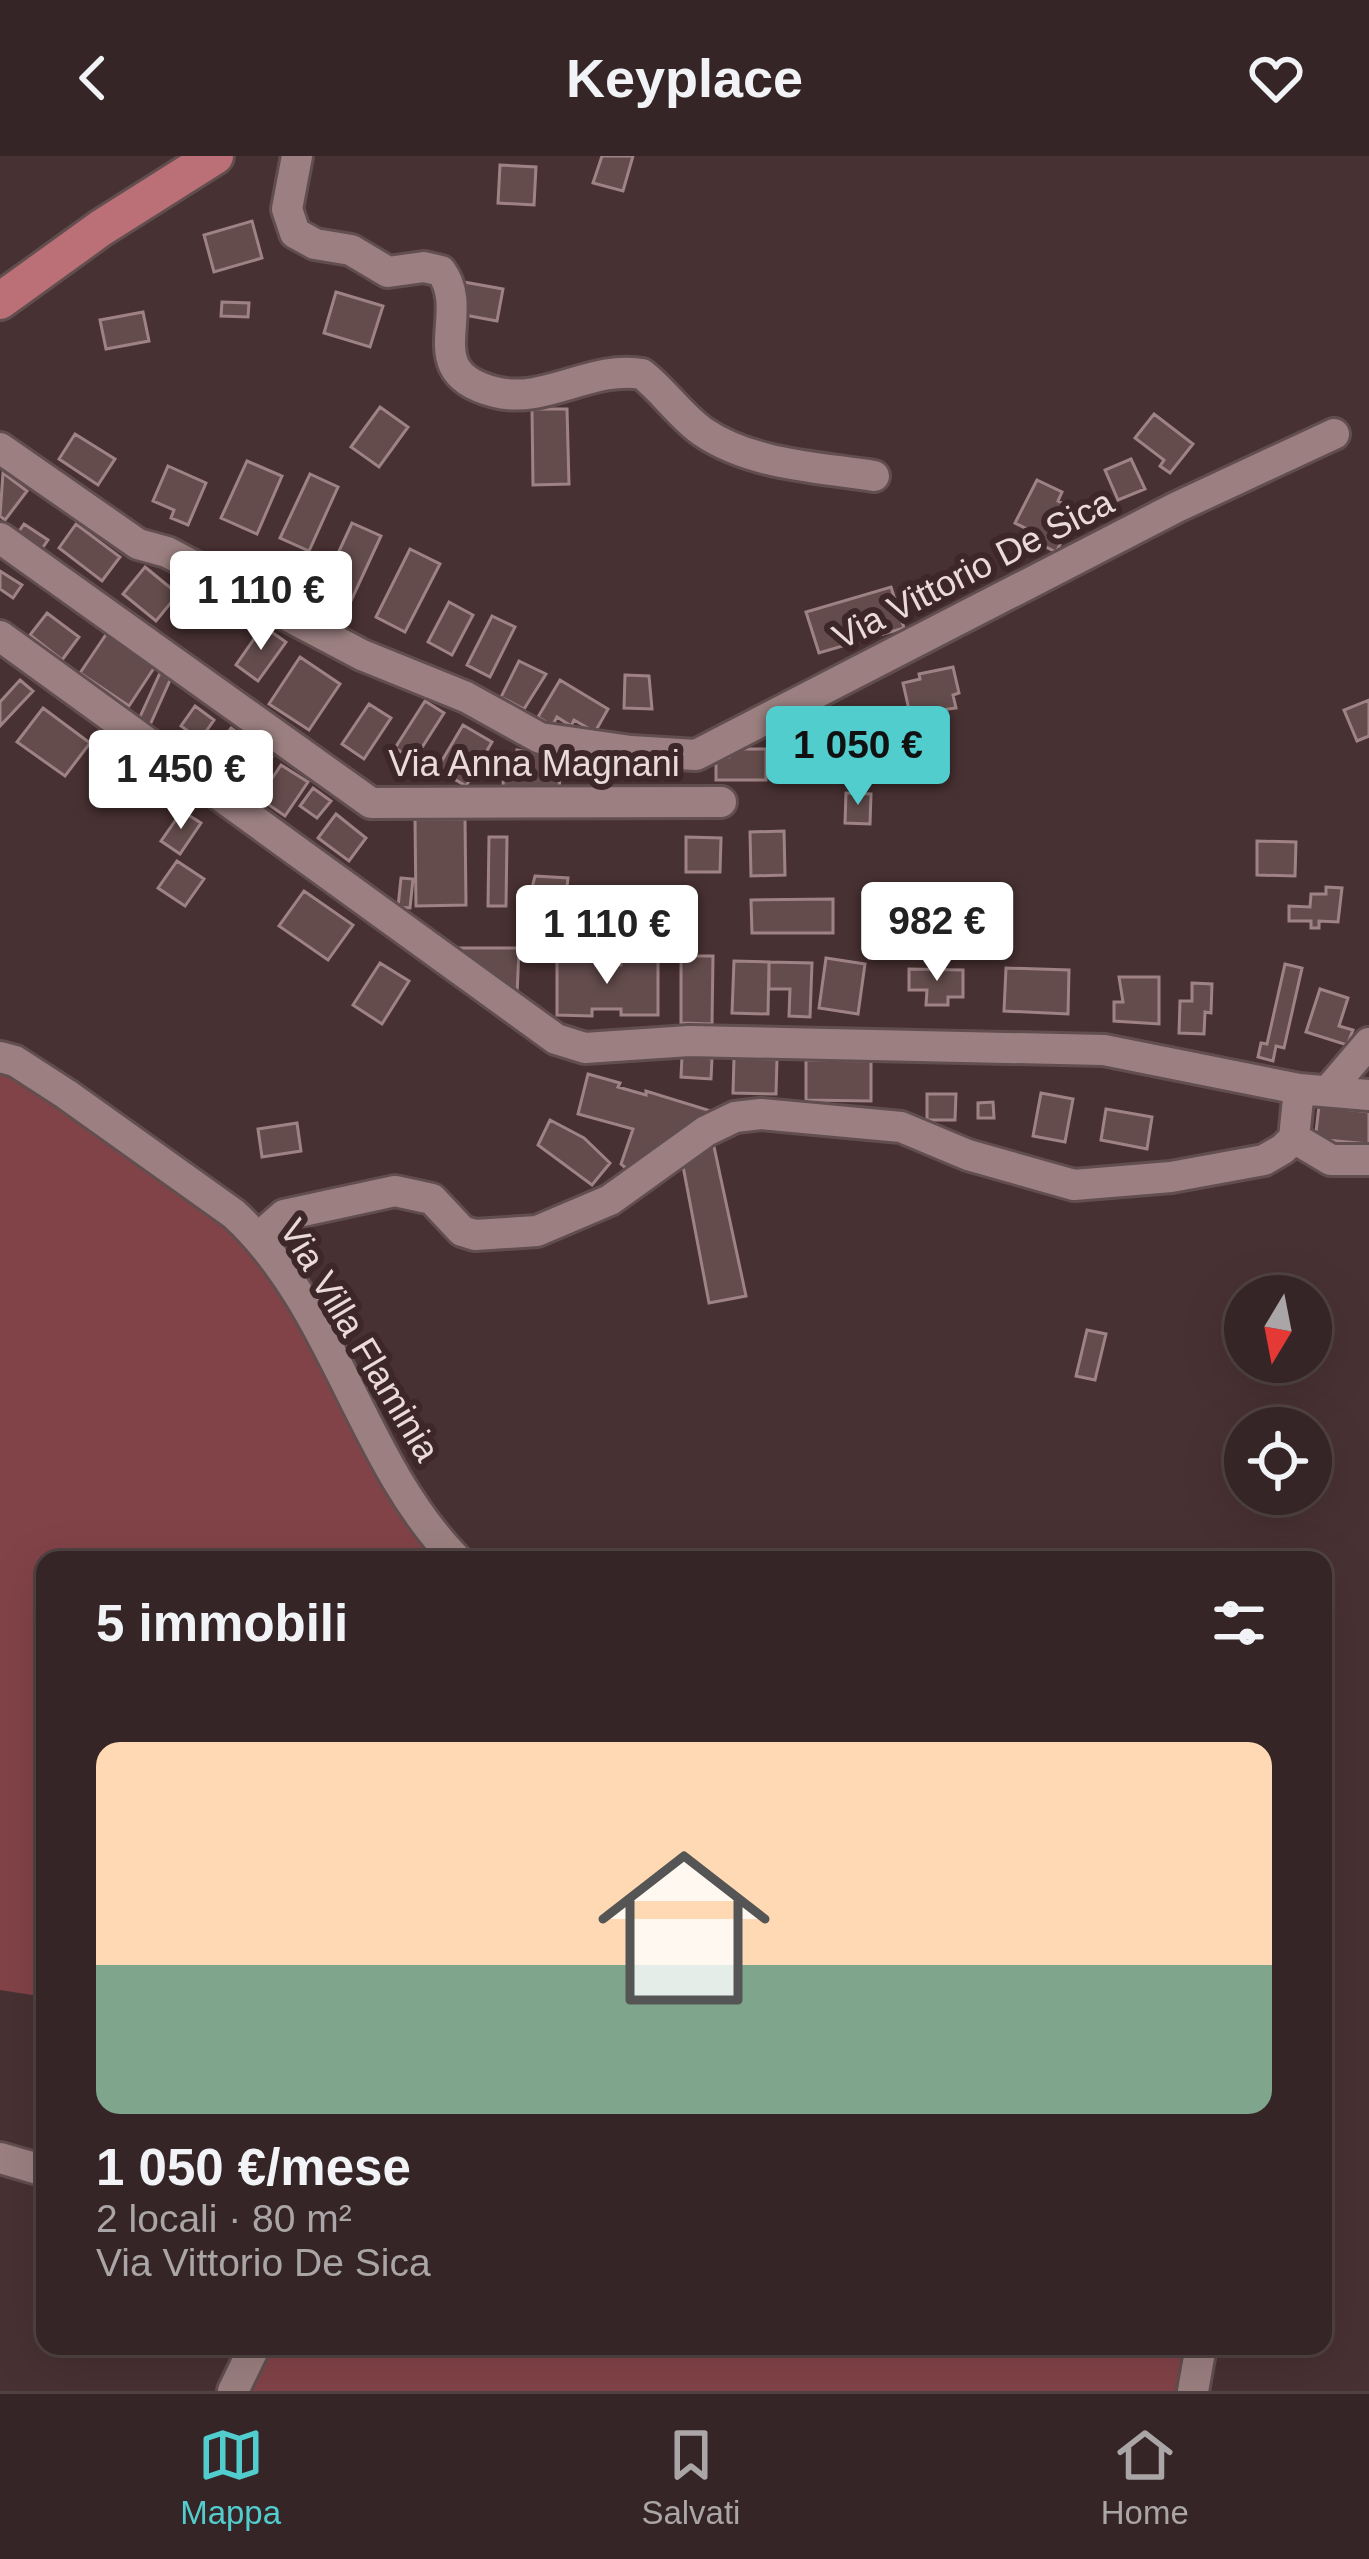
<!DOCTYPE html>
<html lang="it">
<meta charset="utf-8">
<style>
:root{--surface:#362526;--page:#413132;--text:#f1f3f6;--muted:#aaa5a7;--line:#504243;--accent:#52cdce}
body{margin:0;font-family:Helvetica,sans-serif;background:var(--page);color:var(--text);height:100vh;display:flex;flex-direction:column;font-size:45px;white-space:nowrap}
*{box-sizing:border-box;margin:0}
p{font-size:39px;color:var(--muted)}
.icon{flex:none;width:66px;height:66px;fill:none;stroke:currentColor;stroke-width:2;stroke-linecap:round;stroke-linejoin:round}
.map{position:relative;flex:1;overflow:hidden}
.drawer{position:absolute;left:36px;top:1395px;width:1296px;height:804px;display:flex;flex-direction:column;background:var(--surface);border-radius:24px;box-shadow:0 12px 48px #0002,0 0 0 3px var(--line)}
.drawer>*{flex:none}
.needle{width:78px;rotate:190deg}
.controls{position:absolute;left:1224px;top:1119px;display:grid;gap:24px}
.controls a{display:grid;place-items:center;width:108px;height:108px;border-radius:50%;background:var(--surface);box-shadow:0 12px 48px #0002,0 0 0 3px var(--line);font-size:60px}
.price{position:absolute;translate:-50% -102px;padding:0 27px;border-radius:12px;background:#fff;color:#222;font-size:39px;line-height:78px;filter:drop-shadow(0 3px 6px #0008)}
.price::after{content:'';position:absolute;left:50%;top:72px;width:36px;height:27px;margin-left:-18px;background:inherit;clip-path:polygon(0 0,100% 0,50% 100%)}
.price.active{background:var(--accent);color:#111}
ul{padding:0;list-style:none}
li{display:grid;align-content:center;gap:24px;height:636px;padding:0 60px}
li+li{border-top:3px solid var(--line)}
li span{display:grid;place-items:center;height:372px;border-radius:24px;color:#555}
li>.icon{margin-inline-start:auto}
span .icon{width:216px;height:216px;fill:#fffc;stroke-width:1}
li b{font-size:51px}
h2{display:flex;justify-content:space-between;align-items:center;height:144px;padding:0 60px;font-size:51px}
header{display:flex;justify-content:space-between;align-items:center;height:156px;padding:0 60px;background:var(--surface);font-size:54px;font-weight:600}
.tabs{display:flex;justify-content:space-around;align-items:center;height:168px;border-top:3px solid var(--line);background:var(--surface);font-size:33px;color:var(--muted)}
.tabs a{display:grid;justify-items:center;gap:6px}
.tabs .active{color:var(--accent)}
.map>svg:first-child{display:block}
</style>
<header><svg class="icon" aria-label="back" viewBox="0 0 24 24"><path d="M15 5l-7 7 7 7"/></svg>Keyplace<svg class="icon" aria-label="heart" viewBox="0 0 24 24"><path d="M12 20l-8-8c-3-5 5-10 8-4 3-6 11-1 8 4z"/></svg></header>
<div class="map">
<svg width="1369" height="2235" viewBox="0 0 1369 2235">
<rect width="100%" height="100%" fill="#483132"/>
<!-- green -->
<path fill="#824348" d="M 0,909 L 229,1067 L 253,1091 L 441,1404 L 45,1404 L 45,1841 L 0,1834 Z
M 268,2190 L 1191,2190 L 1183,2235 L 246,2235 Z"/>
<!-- building -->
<path fill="#644c4c" stroke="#9f8384" stroke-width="3" d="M 602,0 L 633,0 L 623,35 L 593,27 Z
M 500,9 L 536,11 L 534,49 L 498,47 Z
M 252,65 L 262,102 L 214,116 L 204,79 Z
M 464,126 L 503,133 L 497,165 L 459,158 Z
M 336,136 L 383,150 L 370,191 L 324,177 Z
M 222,146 L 249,147 L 248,161 L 221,160 Z
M 143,156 L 149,185 L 106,193 L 100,164 Z
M 380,251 L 408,271 L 379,311 L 351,291 Z
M 532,253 L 567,253 L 569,328 L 533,329 Z
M 1154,258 L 1193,288 L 1170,317 L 1160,310 L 1164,304 L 1135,282 Z
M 75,278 L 115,303 L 98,329 L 59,303 Z
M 1131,303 L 1145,333 L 1118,344 L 1105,314 Z
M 247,305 L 282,320 L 257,378 L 221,362 Z
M 168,310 L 206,327 L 188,369 L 171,362 L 174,354 L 153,345 Z
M 3,317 L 27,335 L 5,364 L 0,360 Z
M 310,318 L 338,331 L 309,395 L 280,382 Z
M 1037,324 L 1062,336 L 1058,345 L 1072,352 L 1061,373 L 1067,376 L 1056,396 L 1024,380 L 1027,373 L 1015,367 Z
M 352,367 L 381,380 L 344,460 L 315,447 Z
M 24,368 L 48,384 L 39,397 L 15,381 Z
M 76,368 L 120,401 L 102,425 L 59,392 Z
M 410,393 L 440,408 L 405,476 L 376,461 Z
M 145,411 L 178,438 L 156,465 L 123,438 Z
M 0,415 L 22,429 L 13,442 L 0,433 Z
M 891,431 L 904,472 L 819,497 L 806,456 Z
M 449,446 L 473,459 L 452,499 L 428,486 Z
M 47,457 L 79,481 L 62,504 L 30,479 Z
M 492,460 L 515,471 L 490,521 L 467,509 Z
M 263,470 L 286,486 L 258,525 L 236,509 Z
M 109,474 L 158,506 L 129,550 L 80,517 Z
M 300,501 L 340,528 L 309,574 L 269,548 Z
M 519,505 L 546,518 L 524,553 L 501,541 Z
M 953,511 L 959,537 L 953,539 L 956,552 L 910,558 L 903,527 L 920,523 L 919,518 Z
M 160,517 L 171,522 L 150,569 L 139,563 Z
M 625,519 L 649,520 L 652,553 L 624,552 Z
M 20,524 L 33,535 L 0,570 L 0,546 Z
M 560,524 L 608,553 L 595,576 L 574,564 L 571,570 L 557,561 L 552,570 L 538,561 Z
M 1369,544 L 1369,580 L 1357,585 L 1344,554 Z
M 425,545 L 444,557 L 414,604 L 395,592 Z
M 369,548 L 391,562 L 364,603 L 342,588 Z
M 195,550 L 214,564 L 200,584 L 181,570 Z
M 43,552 L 90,587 L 65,620 L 17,586 Z
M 463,569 L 492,586 L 466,630 L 437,613 Z
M 231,572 L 272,601 L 247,636 L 206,608 Z
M 794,589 L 840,591 L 838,624 L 792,622 Z
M 729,593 L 766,593 L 766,624 L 716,624 L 716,601 L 729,601 Z
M 517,594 L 550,600 L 550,605 L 561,606 L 559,635 L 503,631 L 504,614 L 515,615 Z
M 281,609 L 308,626 L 285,660 L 259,642 Z
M 313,632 L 331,645 L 317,662 L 300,650 Z
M 846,637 L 871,638 L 870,668 L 845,667 Z
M 182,655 L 201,667 L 180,698 L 161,685 Z
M 336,658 L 366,682 L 349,705 L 318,682 Z
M 415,663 L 465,663 L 466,749 L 416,750 Z
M 784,675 L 785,719 L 751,720 L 750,676 Z
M 489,681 L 507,681 L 506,750 L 488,750 Z
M 686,681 L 721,682 L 720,716 L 686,716 Z
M 1257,685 L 1296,686 L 1295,720 L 1257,719 Z
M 177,705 L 204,723 L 185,750 L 158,732 Z
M 535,720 L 568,722 L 567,731 L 575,731 L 559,782 L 540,778 L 538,785 L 520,780 Z
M 401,722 L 413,723 L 410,752 L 398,751 Z
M 595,731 L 644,732 L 644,770 L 595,769 Z
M 1326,731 L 1342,732 L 1338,766 L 1319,765 L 1319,772 L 1311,772 L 1311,765 L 1289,765 L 1289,750 L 1310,751 L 1311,738 L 1326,738 Z
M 304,735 L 353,769 L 328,804 L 279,770 Z
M 833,743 L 833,777 L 752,777 L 751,744 Z
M 447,792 L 519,792 L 517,840 Z
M 681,800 L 713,800 L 712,868 L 681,867 Z
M 826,802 L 865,808 L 858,858 L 819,852 Z
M 557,803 L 596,804 L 596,809 L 621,809 L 621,804 L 658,805 L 658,859 L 621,859 L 621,853 L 592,853 L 592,860 L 557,859 Z
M 734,805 L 769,806 L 768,858 L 732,857 Z
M 769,806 L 812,807 L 810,861 L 789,860 L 790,833 L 769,833 Z
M 380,807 L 409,825 L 382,868 L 353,849 Z
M 1285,808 L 1302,812 L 1284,892 L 1276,890 L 1273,905 L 1258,901 L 1261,887 L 1267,888 Z
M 1006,812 L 1069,814 L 1068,858 L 1004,855 Z
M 909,813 L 963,814 L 963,841 L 948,841 L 948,849 L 926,849 L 927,834 L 909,834 Z
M 1119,821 L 1159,821 L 1159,868 L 1114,865 L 1114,846 L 1123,846 Z
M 1192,827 L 1212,828 L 1211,857 L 1205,856 L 1204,878 L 1179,877 L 1180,845 L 1192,845 Z
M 1320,833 L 1348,842 L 1339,870 L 1353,874 L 1347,889 L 1306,876 Z
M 682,900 L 712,902 L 711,923 L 681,921 Z
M 734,902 L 777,903 L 776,938 L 733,937 Z
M 806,904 L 871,905 L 871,945 L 806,944 Z
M 588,918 L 620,927 L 618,931 L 646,939 L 646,935 L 711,955 L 629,1015 L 621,1008 L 633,973 L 578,958 Z
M 1041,937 L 1073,943 L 1065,986 L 1033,980 Z
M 927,938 L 956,938 L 955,964 L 927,964 Z
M 993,946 L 994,962 L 978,962 L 978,947 Z
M 1319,950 L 1369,956 L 1369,988 L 1326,984 L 1316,976 Z
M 1106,953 L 1152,961 L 1147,993 L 1101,984 Z
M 550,964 L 584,982 L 610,1007 L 592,1029 L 538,989 Z
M 297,967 L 301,995 L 262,1001 L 258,973 Z
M 713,986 L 746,1140 L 709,1147 L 683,1010 Z
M 1087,1174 L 1106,1178 L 1095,1224 L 1076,1220 Z"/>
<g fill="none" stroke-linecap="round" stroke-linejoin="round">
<!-- minor casing -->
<g stroke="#624e4f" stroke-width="36">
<path id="minor" d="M 297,0 L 287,53 L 295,77 L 315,88 L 351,94 L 388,116 L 424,111 L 441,115 C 473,159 415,216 495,236 C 544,249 592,209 642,218 C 664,235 680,260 703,276 C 752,309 817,311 874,320
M 0,292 L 138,388 L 167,396 L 362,499 L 466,541 L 540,582 L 631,595 L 696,599 L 1177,351 L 1334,278
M 0,382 L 371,647 L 721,646
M 0,480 L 556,883 L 585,892 L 689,885 L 1104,894 L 1299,933 L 1369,939
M 0,901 L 15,905 L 66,938 L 234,1058 C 336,1152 360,1305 457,1404
M 1328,935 L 1369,887
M 1294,982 L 1331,1004 L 1369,1004
M 259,1081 L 284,1059 L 395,1035 L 432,1043 L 462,1075 L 475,1079 L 537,1075 L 610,1044 L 706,975 L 735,961 L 761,958 L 901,971 L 968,999 L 1074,1029 L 1171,1021 L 1264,1004 L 1283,993 L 1294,982 L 1299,933
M 0,2002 L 45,2015
M 233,2235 L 255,2190
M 1193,2235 L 1201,2190"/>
</g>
<!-- major casing -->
<g stroke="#624e4f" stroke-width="42">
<path id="major" d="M 0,145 L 101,72 L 215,0"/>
</g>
<!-- minor -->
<use href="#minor" stroke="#9c8081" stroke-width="30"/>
<!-- major -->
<use href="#major" stroke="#ba7076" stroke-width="36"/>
</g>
<g text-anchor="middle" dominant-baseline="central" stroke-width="12" stroke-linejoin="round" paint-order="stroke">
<!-- street labels -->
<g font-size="36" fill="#eadadb" stroke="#3d2728">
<text transform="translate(973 413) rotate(-27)">Via Vittorio De Sica</text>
<text x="534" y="607">Via Anna Magnani</text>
<text transform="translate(360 1184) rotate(59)">Via Villa Flaminia</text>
</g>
</g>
</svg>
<div class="controls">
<a><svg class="needle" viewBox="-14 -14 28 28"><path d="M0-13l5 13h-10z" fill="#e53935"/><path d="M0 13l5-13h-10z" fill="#aaa5a7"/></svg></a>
<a><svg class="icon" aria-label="locate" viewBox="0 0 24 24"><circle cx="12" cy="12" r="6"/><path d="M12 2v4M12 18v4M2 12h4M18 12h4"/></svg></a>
</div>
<b class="price" style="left:261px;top:497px">1 110 €</b>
<b class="price active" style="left:858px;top:652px">1 050 €</b>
<b class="price" style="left:181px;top:676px">1 450 €</b>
<b class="price" style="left:937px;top:828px">982 €</b>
<b class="price" style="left:607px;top:831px">1 110 €</b>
<section class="drawer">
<h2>5 immobili<svg class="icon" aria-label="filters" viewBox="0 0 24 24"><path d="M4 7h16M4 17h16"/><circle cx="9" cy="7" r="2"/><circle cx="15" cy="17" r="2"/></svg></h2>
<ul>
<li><span style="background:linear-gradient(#ffd9b3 60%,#7fa58c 0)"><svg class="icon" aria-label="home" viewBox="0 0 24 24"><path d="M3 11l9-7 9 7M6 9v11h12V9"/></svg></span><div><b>1 050 €/mese</b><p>2 locali · 80 m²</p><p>Via Vittorio De Sica</p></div></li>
</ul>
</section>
</div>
<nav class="tabs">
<a class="active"><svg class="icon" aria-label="map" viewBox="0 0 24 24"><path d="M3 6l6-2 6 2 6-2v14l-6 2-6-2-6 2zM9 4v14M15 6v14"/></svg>Mappa</a>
<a><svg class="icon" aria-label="saved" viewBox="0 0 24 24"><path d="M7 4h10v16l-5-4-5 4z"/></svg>Salvati</a>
<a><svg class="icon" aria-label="home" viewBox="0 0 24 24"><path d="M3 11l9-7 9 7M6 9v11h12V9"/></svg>Home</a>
</nav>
